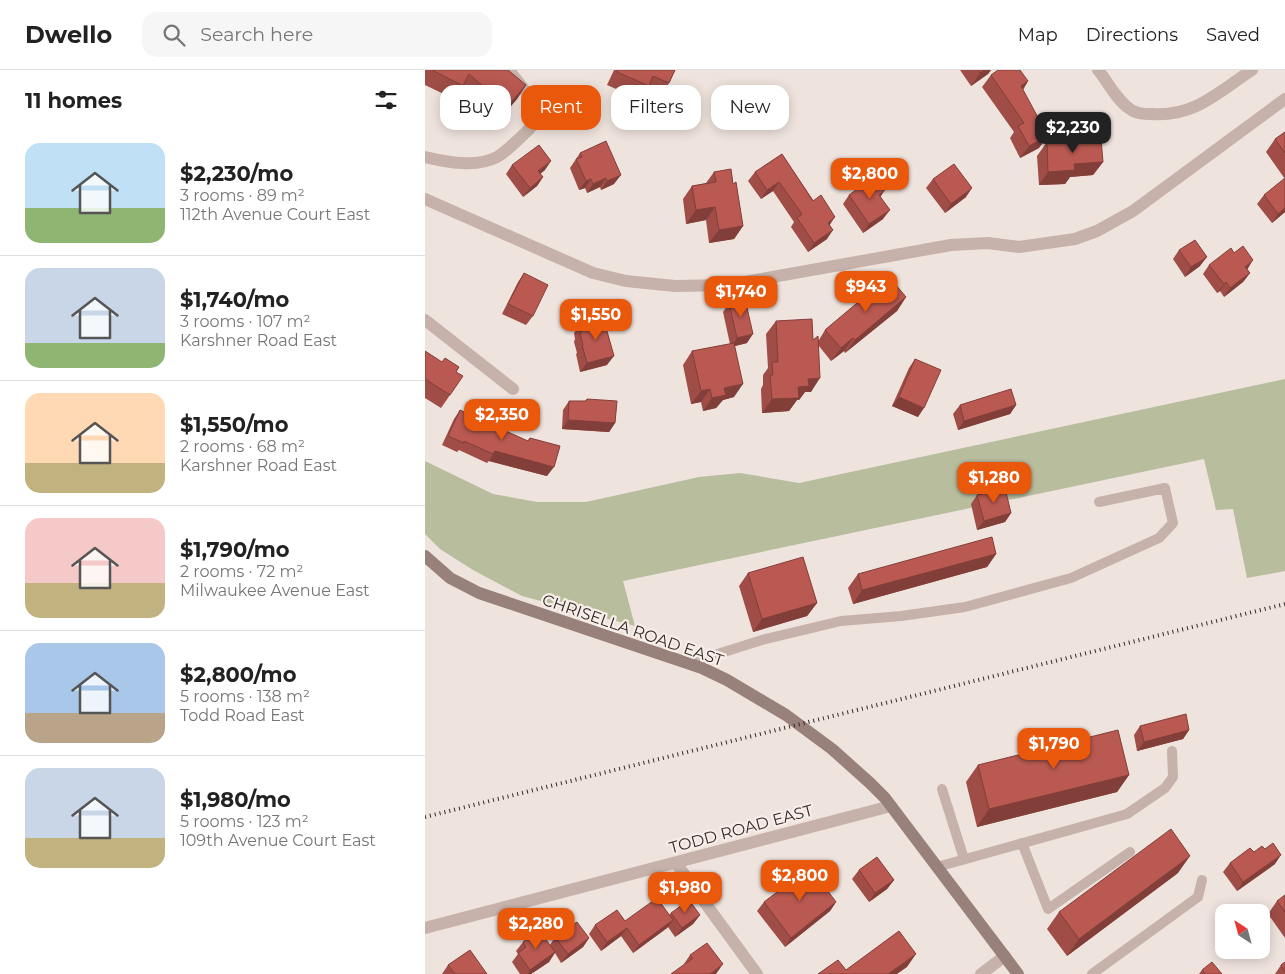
<!DOCTYPE html>
<meta charset="utf-8">
<style>
:root{--surface:#fff;--page:#f6f6f6;--text:#222;--muted:#767676;--line:#e0e0e0;--accent:#ea580c}
body{margin:0;font-family:Montserrat,sans-serif;background:var(--page);color:var(--text);height:100vh;display:flex;flex-direction:column;font-size:19px;white-space:nowrap}
*{box-sizing:border-box;margin:0}
p{font-size:16px;color:var(--muted)}
.icon{flex:none;width:28px;height:28px;fill:none;stroke:currentColor;stroke-width:2;stroke-linecap:round;stroke-linejoin:round}
.map{position:relative;flex:1;overflow:hidden}
.details{display:flex;flex-direction:column;background:var(--surface);width:425px}
.details>*{flex:none}
.hud{position:absolute;left:15px;top:15px;width:475px;height:45px;display:flex;gap:10px}
.needle{width:32px;rotate:324deg}
.buttons{position:absolute;left:790px;top:834px;display:grid;gap:10px}
.buttons a{display:grid;place-items:center;width:55px;height:55px;border-radius:10px;background:var(--surface);box-shadow:0 2px 12px #0003;font-size:25px}
.price{position:absolute;translate:-50% -42px;padding:0 11px;border-radius:10px;background:var(--accent);color:#fff;font-size:16px;line-height:32px;filter:drop-shadow(0 1px 2px #0008)}
.price::after{content:'';position:absolute;left:50%;top:30px;width:15px;height:11px;margin-left:-8px;background:inherit;clip-path:polygon(0 0,100% 0,50% 100%)}
.price.active{background:#222;color:#fff}
ul{padding:0;list-style:none}
li{display:flex;align-items:center;gap:15px;height:125px;padding:0 25px}
li+li{border-top:1px solid var(--line)}
li span{display:grid;place-items:center;flex:none;width:140px;height:100px;border-radius:15px;color:#555}
li>.icon{margin-inline-start:auto}
span .icon{width:60px;height:60px;fill:#fffc;stroke-width:1}
li b{font-size:21px}
h2{display:flex;justify-content:space-between;align-items:center;height:60px;padding:0 25px;font-size:21px}
.pill{padding:0 18px;border-radius:15px;background:var(--surface);box-shadow:0 2px 12px #0003;font-size:18px;line-height:45px}
.pill.active{background:var(--accent);color:#fff}
header{display:flex;align-items:center;gap:30px;box-sizing:border-box;height:70px;padding:0 25px;background:var(--surface);border-bottom:1px solid var(--line)}
header strong{font-size:24px}
nav{display:flex;gap:28px;margin-inline-start:auto;font-size:18px}
.search{width:350px;height:45px;background:var(--page);display:flex;align-items:center;gap:12px;box-sizing:border-box;padding:0 18px;border-radius:15px;color:var(--muted);font-size:19px}
main{display:flex;flex:1;min-height:0}
.map>svg:first-child{display:block}
</style>
<header>
<strong>Dwello</strong>
<div class="search"><svg class="icon" aria-label="search" viewBox="0 0 24 24"><circle cx="10" cy="10" r="6"/><path d="M15 15l6 6"/></svg>Search here</div>
<nav><a>Map</a><a>Directions</a><a>Saved</a></nav>
</header>
<main>
<section class="details">
<h2>11 homes<svg class="icon" aria-label="filters" viewBox="0 0 24 24"><path d="M4 7h16M4 17h16"/><circle cx="9" cy="7" r="2"/><circle cx="15" cy="17" r="2"/></svg></h2>
<ul>
<li><span style="background:linear-gradient(#bfe0f5 65%,#8fb573 0)"><svg class="icon" aria-label="home" viewBox="0 0 24 24"><path d="M3 11l9-7 9 7M6 9v11h12V9"/></svg></span><div><b>$2,230/mo</b><p>3 rooms · 89 m²</p><p>112th Avenue Court East</p></div></li>
<li><span style="background:linear-gradient(#c9d6e8 75%,#8fb573 0)"><svg class="icon" aria-label="home" viewBox="0 0 24 24"><path d="M3 11l9-7 9 7M6 9v11h12V9"/></svg></span><div><b>$1,740/mo</b><p>3 rooms · 107 m²</p><p>Karshner Road East</p></div></li>
<li><span style="background:linear-gradient(#ffd9b3 70%,#c2b280 0)"><svg class="icon" aria-label="home" viewBox="0 0 24 24"><path d="M3 11l9-7 9 7M6 9v11h12V9"/></svg></span><div><b>$1,550/mo</b><p>2 rooms · 68 m²</p><p>Karshner Road East</p></div></li>
<li><span style="background:linear-gradient(#f6c9c9 65%,#c2b280 0)"><svg class="icon" aria-label="home" viewBox="0 0 24 24"><path d="M3 11l9-7 9 7M6 9v11h12V9"/></svg></span><div><b>$1,790/mo</b><p>2 rooms · 72 m²</p><p>Milwaukee Avenue East</p></div></li>
<li><span style="background:linear-gradient(#a9c7e8 70%,#b9a48a 0)"><svg class="icon" aria-label="home" viewBox="0 0 24 24"><path d="M3 11l9-7 9 7M6 9v11h12V9"/></svg></span><div><b>$2,800/mo</b><p>5 rooms · 138 m²</p><p>Todd Road East</p></div></li>
<li><span style="background:linear-gradient(#c9d6e8 70%,#c2b280 0)"><svg class="icon" aria-label="home" viewBox="0 0 24 24"><path d="M3 11l9-7 9 7M6 9v11h12V9"/></svg></span><div><b>$1,980/mo</b><p>5 rooms · 123 m²</p><p>109th Avenue Court East</p></div></li>
</ul>
</section>
<div class="map">
<svg width="860" height="904" viewBox="0 0 860 904">
<rect width="100%" height="100%" fill="#efe3dd"/>
<!-- green -->
<path fill="#b8bd9e" d="M 860,309 L 860,501 L 822,508 L 808,439 L 791,440 L 779,389 L 198,511 L 210,556 L 97,526 L 48,500 L 15,479 L 0,464 L 0,391 L 68,424 L 112,432 L 161,432 L 274,407 L 315,403 L 374,413 Z"/>
<g fill="none" stroke-linecap="round" stroke-linejoin="round">
<!-- lane -->
<path stroke="#c6b2aa" stroke-width="10" d="M 264,593 L 337,570 L 416,551 L 476,546 L 540,537 L 646,508 L 734,468 L 748,453 L 740,418 L 674,432
M 517,719 L 539,789
M 597,773 L 623,839 L 705,782
M 512,797 L 702,744 L 740,718 L 748,707 L 747,681
M 667,904 L 773,827 L 777,810"/>
<!-- street -->
<path stroke="#c6b2aa" stroke-width="12" d="M 673,0 C 683,12 692,31 705,39 C 711,44 719,44 727,44 C 770,47 793,22 827,0
M 0,87 C 22,92 51,98 72,87 C 81,82 88,74 96,67 C 102,61 111,54 111,46 C 112,32 92,11 84,0
M 0,129 L 168,203 L 201,211 L 250,216 L 303,215 L 526,175 L 563,173 L 594,177 L 650,169 L 672,161 L 708,141 L 860,29
M 0,250 L 88,319
M 251,793 L 332,904
M 0,858 L 466,736
M 556,904 L 580,886"/>
<!-- secondary -->
<path stroke="#99817b" stroke-width="12" d="M 0,486 L 25,508 L 54,523 L 277,598 L 302,610 L 361,645 L 407,679 L 445,713 L 460,728 L 593,904"/>
<!-- rail -->
<path stroke="#342a29" stroke-width="4" stroke-dasharray="1 4" stroke-linecap="butt" d="M 0,747 L 860,534"/>
</g>
<!-- wall -->
<path fill="#9f4d46" d="M 0,0 L 83,0 L 101,15 L 92,29 L 73,51 L 36,19 L 29,29 L 0,15 Z
M 189,0 L 250,0 L 244,13 L 235,26 L 221,20 L 214,29 L 182,15 Z
M 535,0 L 566,0 L 563,4 L 546,16 Z
M 566,5 L 603,11 L 598,20 L 614,78 L 595,88 L 585,68 L 589,62 L 557,17 Z
M 860,62 L 860,142 L 847,153 L 832,134 L 839,125 L 860,109 L 841,82 L 850,69 Z
M 622,72 L 678,92 L 668,105 L 645,107 L 640,114 L 614,115 L 612,86 Z
M 155,83 L 189,114 L 176,120 L 175,117 L 162,123 L 160,118 L 154,120 L 145,98 Z
M 357,84 L 405,155 L 402,169 L 383,182 L 366,157 L 369,152 L 348,121 L 336,129 L 323,111 L 330,102 Z
M 87,95 L 120,100 L 115,104 L 118,107 L 112,116 L 98,127 L 81,104 Z
M 289,102 L 308,114 L 318,156 L 309,169 L 284,173 L 281,150 L 261,154 L 258,129 L 267,116 L 281,113 Z
M 508,109 L 541,127 L 520,143 L 501,118 Z
M 424,125 L 456,127 L 458,149 L 438,163 L 418,134 Z
M 754,180 L 775,196 L 760,207 L 748,189 Z
M 784,195 L 822,199 L 825,203 L 818,212 L 799,227 L 795,221 L 792,223 L 778,204 Z
M 99,203 L 108,246 L 101,255 L 77,244 L 93,212 Z
M 452,218 L 481,227 L 472,241 L 420,283 L 419,281 L 406,291 L 394,276 L 386,322 L 380,322 L 374,330 L 372,330 L 364,341 L 337,343 L 336,319 L 338,315 L 338,305 L 343,298 L 341,264 L 351,251 L 388,270 L 394,270 L 400,260 Z
M 304,233 L 322,273 L 310,276 L 309,327 L 298,330 L 291,338 L 278,341 L 276,332 L 266,334 L 258,295 L 267,281 L 305,274 L 298,242 Z
M 155,254 L 182,295 L 155,302 L 151,284 L 152,283 L 149,272 L 150,269 L 149,263 Z
M 0,281 L 31,302 L 25,325 L 16,338 L 0,328 Z
M 490,289 L 493,347 L 467,336 L 484,298 Z
M 162,329 L 190,353 L 184,362 L 137,359 L 138,340 L 144,331 L 160,331 Z
M 535,335 L 591,335 L 585,344 L 533,360 L 528,344 Z
M 35,340 L 46,352 L 102,371 L 105,368 L 122,406 L 64,391 L 62,393 L 34,380 L 32,382 L 17,375 L 29,349 Z
M 552,425 L 586,443 L 580,452 L 552,460 L 546,434 Z
M 571,484 L 562,497 L 428,534 L 423,518 L 433,504 Z
M 323,503 L 392,533 L 382,546 L 328,562 L 314,516 Z
M 715,656 L 764,660 L 758,669 L 712,681 L 709,665 Z
M 553,695 L 704,705 L 692,722 L 552,757 L 541,712 Z
M 829,782 L 850,794 L 812,821 L 798,802 L 805,793 Z
M 434,800 L 469,810 L 462,819 L 444,832 L 427,809 Z
M 753,803 L 642,886 L 622,859 L 634,842 Z
M 860,825 L 860,868 L 843,844 L 852,831 Z
M 339,832 L 411,832 L 405,841 L 360,877 L 332,841 Z
M 246,843 L 275,845 L 268,854 L 250,867 L 243,857 L 242,858 L 208,883 L 196,866 L 176,881 L 164,864 L 170,855 L 244,845 Z
M 130,867 L 164,868 L 158,877 L 136,893 L 130,883 L 124,892 L 106,904 L 95,904 L 87,892 L 93,884 L 91,881 L 98,872 L 125,875 Z
M 265,885 L 298,894 L 259,894 Z
M 860,892 L 860,904 L 850,904 L 856,895 Z
M 23,895 L 62,904 L 17,904 Z
M 777,900 L 797,904 L 774,904 Z"/>
<!-- shaded-wall -->
<path fill="#823e39" d="M 559,0 L 566,0 L 563,4 L 546,16 L 555,3 Z
M 603,11 L 595,24 L 596,16 Z
M 101,15 L 92,29 L 73,51 L 82,37 Z
M 623,66 L 614,78 L 595,88 L 604,76 Z
M 126,91 L 120,100 L 107,110 L 113,101 Z
M 678,92 L 668,105 L 645,107 L 640,114 L 614,115 L 623,102 L 649,94 Z
M 196,105 L 189,114 L 176,120 L 182,111 Z
M 118,107 L 112,116 L 98,127 L 105,118 Z
M 181,108 L 175,117 L 162,123 L 168,114 Z
M 166,109 L 160,118 L 154,120 L 161,111 Z
M 354,112 L 348,121 L 336,129 L 342,120 Z
M 547,118 L 541,127 L 520,143 L 526,134 Z
M 460,120 L 454,129 L 454,125 Z
M 290,137 L 281,150 L 261,154 L 271,140 Z
M 860,138 L 860,142 L 847,153 L 853,144 Z
M 465,140 L 458,149 L 438,163 L 444,154 Z
M 410,147 L 404,156 L 403,153 Z
M 318,156 L 309,169 L 284,173 L 294,160 Z
M 408,160 L 402,169 L 383,182 L 389,173 Z
M 782,187 L 775,196 L 760,207 L 766,197 Z
M 828,190 L 822,200 L 820,197 Z
M 825,203 L 818,212 L 799,227 L 805,218 Z
M 801,212 L 795,221 L 792,223 L 799,214 Z
M 481,227 L 472,241 L 420,283 L 430,270 Z
M 328,264 L 322,273 L 306,277 L 312,268 Z
M 428,268 L 419,281 L 406,291 L 416,278 Z
M 189,286 L 182,295 L 155,302 L 162,293 Z
M 395,308 L 386,322 L 380,322 L 374,330 L 372,330 L 364,341 L 337,343 L 347,329 L 373,317 L 383,309 Z
M 318,314 L 309,327 L 298,330 L 291,338 L 278,341 L 287,328 L 299,318 Z
M 285,319 L 276,332 L 266,334 L 276,321 Z
M 474,327 L 499,338 L 493,347 L 467,336 Z
M 591,335 L 585,344 L 533,360 L 539,351 Z
M 143,350 L 190,353 L 184,362 L 137,359 Z
M 70,381 L 129,397 L 122,406 L 64,391 Z
M 586,443 L 580,452 L 552,460 L 559,451 Z
M 571,484 L 562,497 L 428,534 L 437,520 Z
M 392,533 L 382,546 L 328,562 L 337,549 Z
M 764,660 L 758,669 L 712,681 L 719,672 Z
M 704,705 L 692,722 L 552,757 L 564,739 Z
M 856,785 L 850,794 L 812,821 L 818,812 Z
M 765,786 L 753,803 L 642,886 L 654,869 Z
M 469,810 L 462,819 L 444,832 L 450,823 Z
M 411,832 L 405,841 L 360,877 L 366,868 Z
M 275,845 L 268,854 L 250,867 L 257,858 Z
M 248,850 L 242,858 L 208,883 L 214,875 Z
M 202,858 L 196,866 L 176,881 L 182,872 Z
M 164,868 L 158,877 L 136,893 L 143,884 Z
M 130,882 L 124,892 L 106,904 L 103,904 L 105,900 Z
M 491,884 L 482,897 L 472,904 L 463,904 Z
M 298,894 L 291,904 L 285,904 Z"/>
<!-- building -->
<path fill="#b95951" stroke="#823e39" d="M 7,0 L 83,0 L 101,15 L 82,37 L 44,4 L 38,16 Z
M 193,0 L 250,0 L 244,13 L 228,6 L 224,16 L 192,2 Z
M 553,0 L 559,0 L 555,3 Z
M 573,0 L 595,0 L 603,11 L 596,16 L 623,66 L 604,76 L 593,56 L 599,53 L 566,5 Z
M 860,62 L 860,83 L 850,69 Z
M 676,69 L 678,92 L 649,94 L 650,100 L 623,102 L 622,72 Z
M 181,71 L 196,105 L 182,111 L 181,108 L 168,114 L 166,109 L 161,111 L 151,89 L 157,87 L 155,83 Z
M 114,75 L 126,91 L 113,101 L 118,107 L 105,118 L 87,95 Z
M 357,84 L 388,131 L 396,125 L 410,147 L 403,153 L 408,160 L 389,173 L 372,148 L 377,144 L 354,112 L 342,120 L 330,102 Z
M 529,94 L 547,118 L 526,134 L 508,109 Z
M 306,99 L 308,114 L 311,112 L 318,156 L 294,160 L 290,137 L 271,140 L 267,116 L 291,112 L 289,102 Z
M 450,106 L 460,120 L 454,125 L 465,140 L 444,154 L 424,125 Z
M 860,108 L 860,138 L 853,144 L 839,125 Z
M 770,170 L 782,187 L 766,197 L 754,180 Z
M 818,176 L 828,190 L 820,197 L 825,203 L 805,218 L 801,212 L 799,214 L 784,195 L 806,178 L 809,183 Z
M 99,203 L 123,215 L 108,246 L 83,234 Z
M 465,208 L 481,227 L 430,270 L 428,268 L 416,278 L 400,260 L 451,217 L 452,218 Z
M 320,229 L 328,264 L 312,268 L 304,233 Z
M 178,247 L 189,286 L 162,293 L 157,275 L 158,275 L 155,263 L 157,262 L 155,254 Z
M 387,249 L 388,270 L 393,266 L 395,308 L 383,309 L 384,316 L 373,317 L 374,328 L 347,329 L 345,305 L 348,305 L 347,292 L 353,292 L 351,251 Z
M 309,273 L 318,314 L 299,318 L 301,325 L 287,328 L 285,319 L 276,321 L 267,281 Z
M 0,281 L 17,292 L 20,288 L 34,297 L 31,302 L 38,306 L 25,325 L 0,309 Z
M 490,289 L 516,300 L 499,338 L 474,327 Z
M 586,319 L 591,335 L 539,351 L 535,335 Z
M 162,329 L 192,331 L 190,353 L 143,350 L 144,331 L 161,331 Z
M 35,340 L 48,346 L 46,352 L 83,362 L 103,371 L 105,368 L 135,376 L 129,397 L 70,381 L 68,384 L 39,371 L 39,373 L 23,366 Z
M 580,418 L 586,443 L 559,451 L 552,425 Z
M 567,467 L 571,484 L 437,520 L 433,504 Z
M 378,487 L 392,533 L 337,549 L 323,503 Z
M 761,644 L 764,660 L 719,672 L 715,656 Z
M 693,660 L 704,705 L 564,739 L 553,695 Z
M 746,759 L 765,786 L 654,869 L 634,842 Z
M 848,773 L 856,785 L 818,812 L 805,793 L 825,778 L 829,782 L 837,776 L 840,779 Z
M 452,787 L 469,810 L 450,823 L 434,800 Z
M 385,797 L 411,832 L 366,868 L 339,832 Z
M 860,825 L 860,842 L 852,831 Z
M 232,828 L 248,850 L 214,875 L 202,858 L 182,872 L 170,855 L 192,840 L 200,851 Z
M 264,830 L 275,845 L 257,858 L 246,843 Z
M 152,852 L 164,868 L 143,884 L 130,867 Z
M 114,860 L 130,882 L 105,900 L 93,883 L 101,877 L 98,872 Z
M 474,861 L 491,884 L 463,904 L 393,904 L 413,890 L 421,900 Z
M 282,873 L 298,894 L 285,904 L 246,904 L 268,888 L 265,885 Z
M 45,880 L 62,904 L 30,904 L 23,895 Z
M 787,892 L 797,904 L 780,904 L 777,900 Z
M 860,892 L 860,902 L 856,895 Z"/>
<g text-anchor="middle" dominant-baseline="central" stroke-width="4.5" stroke-linejoin="round" paint-order="stroke">
<!-- street labels -->
<g font-size="16" fill="#342a29" stroke="#f7eee8">
<text transform="translate(208 560) rotate(19)">CHRISELLA ROAD EAST</text>
<text transform="translate(316 759) rotate(-15)">TODD ROAD EAST</text>
</g>
</g>
</svg>
<div class="buttons">
<a><svg class="needle" viewBox="-14 -14 28 28"><path d="M0-13l5 13h-10z" fill="#e53935"/><path d="M0 13l5-13h-10z" fill="#767676"/></svg></a>
</div>
<b class="price active" style="left:648px;top:84px">$2,230</b>
<b class="price" style="left:445px;top:130px">$2,800</b>
<b class="price" style="left:441px;top:243px">$943</b>
<b class="price" style="left:316px;top:248px">$1,740</b>
<b class="price" style="left:171px;top:271px">$1,550</b>
<b class="price" style="left:77px;top:371px">$2,350</b>
<b class="price" style="left:569px;top:434px">$1,280</b>
<b class="price" style="left:629px;top:700px">$1,790</b>
<b class="price" style="left:375px;top:832px">$2,800</b>
<b class="price" style="left:260px;top:844px">$1,980</b>
<b class="price" style="left:111px;top:880px">$2,280</b>
<div class="hud">
<a class="pill">Buy</a>
<a class="pill active">Rent</a>
<a class="pill">Filters</a>
<a class="pill">New</a>
</div>
</div>
</main>
